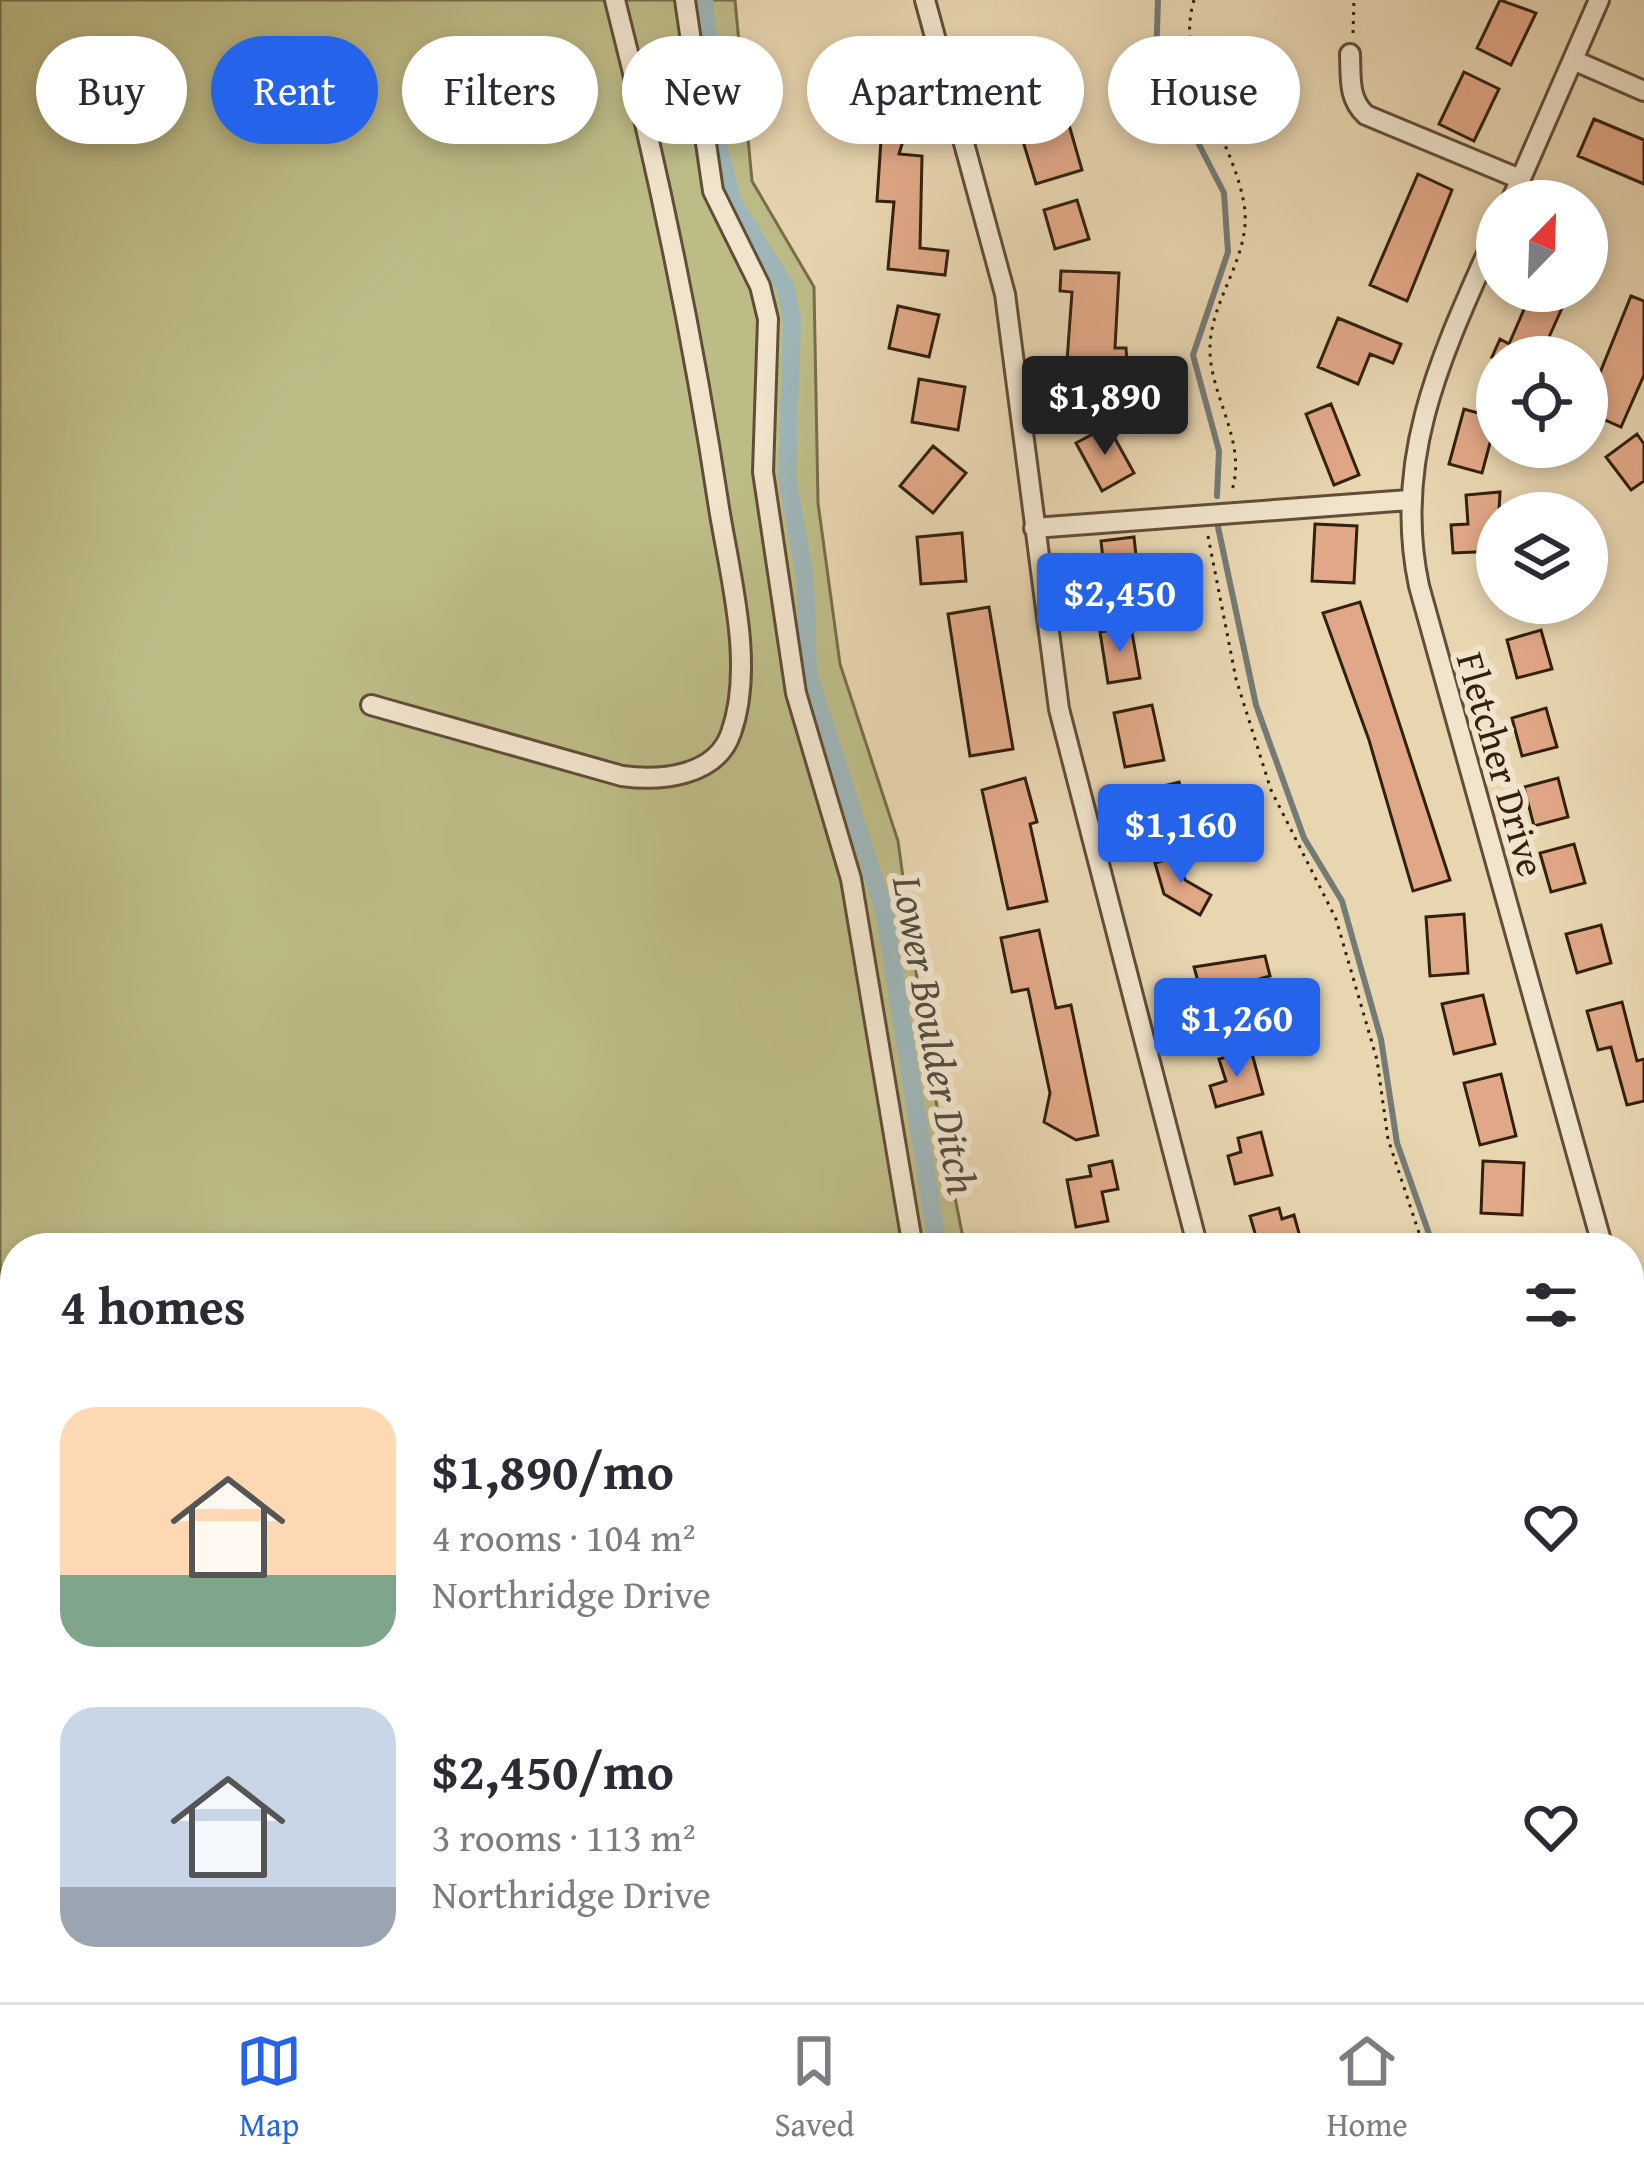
<!DOCTYPE html>
<meta charset="utf-8">
<style>
:root{--surface:#fff;--page:#f7f7f7;--text:#2b2b33;--muted:#7c7c81;--line:#e1e1e2;--accent:#2563eb}
body{margin:0;font-family:"Gentium Book Plus",serif;background:var(--page);color:var(--text);height:100vh;display:flex;flex-direction:column;font-size:45px;white-space:nowrap}
*{box-sizing:border-box;margin:0}
p{font-size:39px;color:var(--muted)}
.icon{flex:none;width:66px;height:66px;fill:none;stroke:currentColor;stroke-width:2;stroke-linecap:round;stroke-linejoin:round}
.map{position:relative;flex:1;overflow:hidden}
.sheet{position:absolute;left:0px;top:1233px;width:1644px;height:771px;display:flex;flex-direction:column;background:var(--surface);border-radius:48px 48px 0 0;box-shadow:0 6px 18px #0003}
.sheet>*{flex:none}
.guide{position:absolute;left:36px;top:36px;width:1572px;height:108px;display:flex;gap:24px}
.needle{width:78px;rotate:23deg}
.fabs{position:absolute;left:1476px;top:180px;display:grid;gap:24px}
.fabs a{display:grid;place-items:center;width:132px;height:132px;border-radius:50%;background:var(--surface);box-shadow:0 6px 18px #0003;font-size:60px}
.price{position:absolute;translate:-50% -102px;padding:0 27px;border-radius:12px;background:var(--accent);color:#fff;font-size:39px;line-height:78px;filter:drop-shadow(0 3px 6px #0008)}
.price::after{content:'';position:absolute;left:50%;top:72px;width:36px;height:27px;margin-left:-18px;background:inherit;clip-path:polygon(0 0,100% 0,50% 100%)}
.price.current{background:#222;color:#fff}
ul{padding:0;list-style:none}
li{display:flex;align-items:center;gap:36px;height:300px;padding:0 60px}
li span{display:grid;place-items:center;flex:none;width:336px;height:240px;border-radius:36px;color:#555}
li>.icon{margin-inline-start:auto}
span .icon{width:144px;height:144px;fill:#fffc;stroke-width:1}
li b{font-size:51px}
h2{display:flex;justify-content:space-between;align-items:center;height:144px;padding:0 60px;font-size:51px}
.chip{padding:0 42px;border-radius:54px;background:var(--surface);box-shadow:0 6px 18px #0003;font-size:42px;line-height:108px}
.chip.current{background:var(--accent);color:#fff}
.tab-bar{display:flex;justify-content:space-around;align-items:center;height:168px;border-top:3px solid var(--line);background:var(--surface);font-size:33px;color:var(--muted)}
.tab-bar a{display:grid;justify-items:center;gap:6px}
.tab-bar .current{color:var(--accent)}
.map>svg:first-child{display:block}
</style>
<div class="map">
<svg width="1644" height="2002" viewBox="0 0 1644 2002">
<rect width="100%" height="100%" fill="#e8d6b1"/>
<filter id="stains"><feTurbulence type="fractalNoise" baseFrequency=".00167" numOctaves="4"/><feColorMatrix values="0 0 0 0 .2 0 0 0 0 .09 0 0 0 0 .02 0 0 0 .5 -.17"/></filter>
<radialGradient id="worn" r=".72"><stop offset=".6" stop-color="#630" stop-opacity="0"/><stop offset="1" stop-color="#630" stop-opacity=".3"/></radialGradient>
<!-- green -->
<path fill="#bdbc87" stroke="#786e4b" stroke-width="3" d="M 0,0 L 735,0 L 752,181 L 814,287 L 818,503 L 840,664 L 898,841 L 929,1066 L 965,1248 L 15,1248 L 15,1989 L 769,1989 L 770,2002 L 0,2002 Z"/>
<g fill="none" stroke-linecap="round" stroke-linejoin="round">
<!-- stream -->
<path stroke="#747a75" stroke-width="6" d="M 1158,0 L 1156,61 L 1224,193 L 1228,252 L 1193,355 L 1219,451 L 1217,496
M 1218,527 L 1256,705 L 1304,838 L 1342,901 L 1381,1039 L 1397,1143 L 1434,1248
M 1402,2002 L 1410,1989"/>
<!-- canal -->
<path stroke="#9eb6b9" stroke-width="18" d="M 704,0 L 719,149 L 733,203 L 785,286 L 792,318 L 787,476 L 805,579 L 808,673 L 884,910 L 938,1248
M 809,2002 L 813,1989"/>
</g>
<!-- building -->
<path fill="#e1a887" stroke="#34200f" stroke-width="3" d="M 1500,0 L 1536,13 L 1511,65 L 1477,48 Z
M 1052,49 L 1055,91 L 1016,94 L 1013,52 Z
M 858,55 L 896,65 L 884,103 L 912,111 L 899,154 L 922,156 L 920,248 L 948,251 L 945,275 L 888,269 L 894,202 L 877,201 L 881,140 L 837,128 Z
M 1464,72 L 1499,89 L 1474,141 L 1439,124 Z
M 1065,111 L 1082,170 L 1036,184 L 1018,125 Z
M 1594,119 L 1644,140 L 1644,184 L 1578,156 Z
M 1418,174 L 1452,190 L 1407,301 L 1370,285 Z
M 1077,200 L 1089,239 L 1055,249 L 1044,210 Z
M 1061,271 L 1119,273 L 1115,348 L 1126,348 L 1129,391 L 1096,393 L 1094,373 L 1066,375 L 1072,292 L 1060,291 Z
M 1532,291 L 1567,297 L 1540,357 L 1492,357 L 1500,339 L 1509,344 Z
M 1631,296 L 1644,301 L 1644,375 L 1621,427 L 1587,412 L 1587,405 Z
M 898,306 L 939,315 L 929,357 L 889,348 Z
M 1338,318 L 1401,344 L 1393,363 L 1370,354 L 1358,384 L 1318,367 Z
M 1497,372 L 1497,417 L 1482,473 L 1449,464 L 1464,409 L 1478,413 Z
M 919,379 L 965,387 L 958,430 L 912,422 Z
M 1331,404 L 1359,475 L 1334,485 L 1306,414 Z
M 1108,426 L 1134,473 L 1102,491 L 1076,443 Z
M 1637,434 L 1644,444 L 1644,481 L 1631,490 L 1606,457 Z
M 933,446 L 966,473 L 933,513 L 900,486 Z
M 1500,492 L 1497,551 L 1453,553 L 1451,525 L 1468,524 L 1466,495 Z
M 1315,524 L 1357,526 L 1354,583 L 1312,581 Z
M 962,533 L 966,581 L 921,584 L 917,537 Z
M 1134,537 L 1140,593 L 1107,596 L 1101,541 Z
M 1360,602 L 1450,880 L 1413,891 L 1369,740 L 1323,613 Z
M 989,607 L 1013,749 L 970,756 L 948,614 Z
M 1131,627 L 1140,678 L 1108,683 L 1100,632 Z
M 1541,630 L 1552,669 L 1517,678 L 1507,640 Z
M 1152,705 L 1164,760 L 1125,767 L 1114,713 Z
M 1546,708 L 1557,747 L 1522,756 L 1512,718 Z
M 1025,778 L 1037,822 L 1030,824 L 1047,901 L 1008,909 L 982,790 Z
M 1558,778 L 1568,817 L 1534,826 L 1524,787 Z
M 1179,782 L 1192,825 L 1148,837 L 1136,793 Z
M 1574,844 L 1585,883 L 1551,892 L 1540,853 Z
M 1178,856 L 1185,880 L 1211,895 L 1200,915 L 1164,894 L 1155,863 Z
M 1464,914 L 1468,973 L 1430,976 L 1426,917 Z
M 1601,925 L 1611,963 L 1577,973 L 1566,934 Z
M 1039,930 L 1056,1008 L 1071,1005 L 1098,1135 L 1076,1140 L 1044,1122 L 1050,1093 L 1028,989 L 1012,992 L 1001,938 Z
M 1265,956 L 1270,976 L 1238,985 L 1241,994 L 1204,1003 L 1194,967 Z
M 1483,995 L 1495,1044 L 1454,1054 L 1442,1004 Z
M 1622,1002 L 1637,1061 L 1644,1059 L 1644,1101 L 1627,1105 L 1611,1047 L 1598,1050 L 1587,1011 Z
M 1251,1050 L 1263,1094 L 1216,1107 L 1210,1086 L 1226,1081 L 1219,1059 Z
M 1501,1074 L 1516,1136 L 1480,1145 L 1464,1083 Z
M 1261,1132 L 1272,1175 L 1235,1184 L 1228,1156 L 1241,1152 L 1238,1138 Z
M 1112,1161 L 1118,1189 L 1102,1192 L 1108,1221 L 1076,1227 L 1067,1180 L 1091,1176 L 1089,1166 Z
M 1483,1161 L 1524,1163 L 1522,1215 L 1481,1213 Z
M 1279,1208 L 1282,1219 L 1294,1215 L 1303,1248 L 1275,1248 L 1274,1243 L 1259,1247 L 1250,1216 Z"/>
<g fill="none" stroke-linecap="round" stroke-linejoin="round">
<!-- minor casing -->
<g stroke="#614e38" stroke-width="24">
<path id="minor" d="M 685,0 L 713,191 L 760,286 L 768,319 L 763,472 L 796,693 L 851,879 L 913,1248
M 925,0 L 1005,294 L 1059,709 L 1198,1248
M 1350,54 C 1351,78 1348,99 1366,115 L 1520,179
M 1573,60 L 1644,91
M 1511,201 L 1599,0
M 1497,231 C 1445,348 1391,455 1419,586 L 1603,1248
M 1034,528 L 1409,500
M 371,705 L 622,776 C 660,781 716,777 731,733 C 755,665 730,577 719,508 C 693,336 658,169 615,0
M 1629,1341 L 1644,1398
M 1629,1641 L 1644,1634
M 782,2002 L 783,1989
M 940,2002 L 966,1989"/>
</g>
<!-- path -->
<path stroke="#34200f" stroke-width="3" stroke-dasharray="3 6" stroke-linecap="butt" d="M 1194,0 C 1173,70 1233,137 1244,204 C 1253,255 1210,299 1210,348 C 1209,396 1249,443 1231,493
M 1353,33 L 1354,0
M 1208,536 L 1236,679 L 1271,790 L 1336,919 L 1377,1060 L 1388,1139 L 1424,1248
M 85,1989 L 87,2002
M 244,2002 L 248,1989
M 274,2002 L 281,1989
M 387,2002 L 393,1989
M 1377,2002 L 1380,1989"/>
<!-- minor -->
<use href="#minor" stroke="#f0e4cc" stroke-width="18"/>
</g>
<g text-anchor="middle" dominant-baseline="central" stroke-width="12" stroke-linejoin="round" paint-order="stroke">
<!-- street labels -->
<g font-size="39" fill="#34200f" stroke="#f0e4cc">
<text transform="translate(1502 764) rotate(74)">Fletcher Drive</text>
</g>
<!-- water labels -->
<g font-size="42" font-style="italic" fill="#544d42" stroke="#f0e4cc">
<text transform="translate(936 1035) rotate(80)">Lower Boulder Ditch</text>
</g>
</g>
<rect width="100%" height="100%" filter="url(#stains)"/>
<rect width="100%" height="100%" fill="url(#worn)"/>
</svg>
<div class="fabs">
<a><svg class="needle" viewBox="-14 -14 28 28"><path d="M0-13l5 13h-10z" fill="#e53935"/><path d="M0 13l5-13h-10z" fill="#7c7c81"/></svg></a>
<a><svg class="icon" aria-label="locate" viewBox="0 0 24 24"><circle cx="12" cy="12" r="6"/><path d="M12 2v4M12 18v4M2 12h4M18 12h4"/></svg></a>
<a><svg class="icon" aria-label="layers" viewBox="0 0 24 24"><path d="M12 4l9 5-9 5-9-5zM3 14l9 5 9-5"/></svg></a>
</div>
<b class="price current" style="left:1105px;top:458px">$1,890</b>
<b class="price" style="left:1120px;top:655px">$2,450</b>
<b class="price" style="left:1181px;top:886px">$1,160</b>
<b class="price" style="left:1237px;top:1080px">$1,260</b>
<div class="guide">
<a class="chip">Buy</a>
<a class="chip current">Rent</a>
<a class="chip">Filters</a>
<a class="chip">New</a>
<a class="chip">Apartment</a>
<a class="chip">House</a>
</div>
<section class="sheet">
<h2>4 homes<svg class="icon" aria-label="filters" viewBox="0 0 24 24"><path d="M4 7h16M4 17h16"/><circle cx="9" cy="7" r="2"/><circle cx="15" cy="17" r="2"/></svg></h2>
<ul>
<li><span style="background:linear-gradient(#ffd9b3 70%,#7fa58c 0)"><svg class="icon" aria-label="home" viewBox="0 0 24 24"><path d="M3 11l9-7 9 7M6 9v11h12V9"/></svg></span><div><b>$1,890/mo</b><p>4 rooms · 104 m²</p><p>Northridge Drive</p></div><svg class="icon" aria-label="heart" viewBox="0 0 24 24"><path d="M12 20l-8-8c-3-5 5-10 8-4 3-6 11-1 8 4z"/></svg></li>
<li><span style="background:linear-gradient(#c9d6e8 75%,#9aa5b1 0)"><svg class="icon" aria-label="home" viewBox="0 0 24 24"><path d="M3 11l9-7 9 7M6 9v11h12V9"/></svg></span><div><b>$2,450/mo</b><p>3 rooms · 113 m²</p><p>Northridge Drive</p></div><svg class="icon" aria-label="heart" viewBox="0 0 24 24"><path d="M12 20l-8-8c-3-5 5-10 8-4 3-6 11-1 8 4z"/></svg></li>
</ul>
</section>
</div>
<nav class="tab-bar">
<a class="current"><svg class="icon" aria-label="map" viewBox="0 0 24 24"><path d="M3 6l6-2 6 2 6-2v14l-6 2-6-2-6 2zM9 4v14M15 6v14"/></svg>Map</a>
<a><svg class="icon" aria-label="saved" viewBox="0 0 24 24"><path d="M7 4h10v16l-5-4-5 4z"/></svg>Saved</a>
<a><svg class="icon" aria-label="home" viewBox="0 0 24 24"><path d="M3 11l9-7 9 7M6 9v11h12V9"/></svg>Home</a>
</nav>
